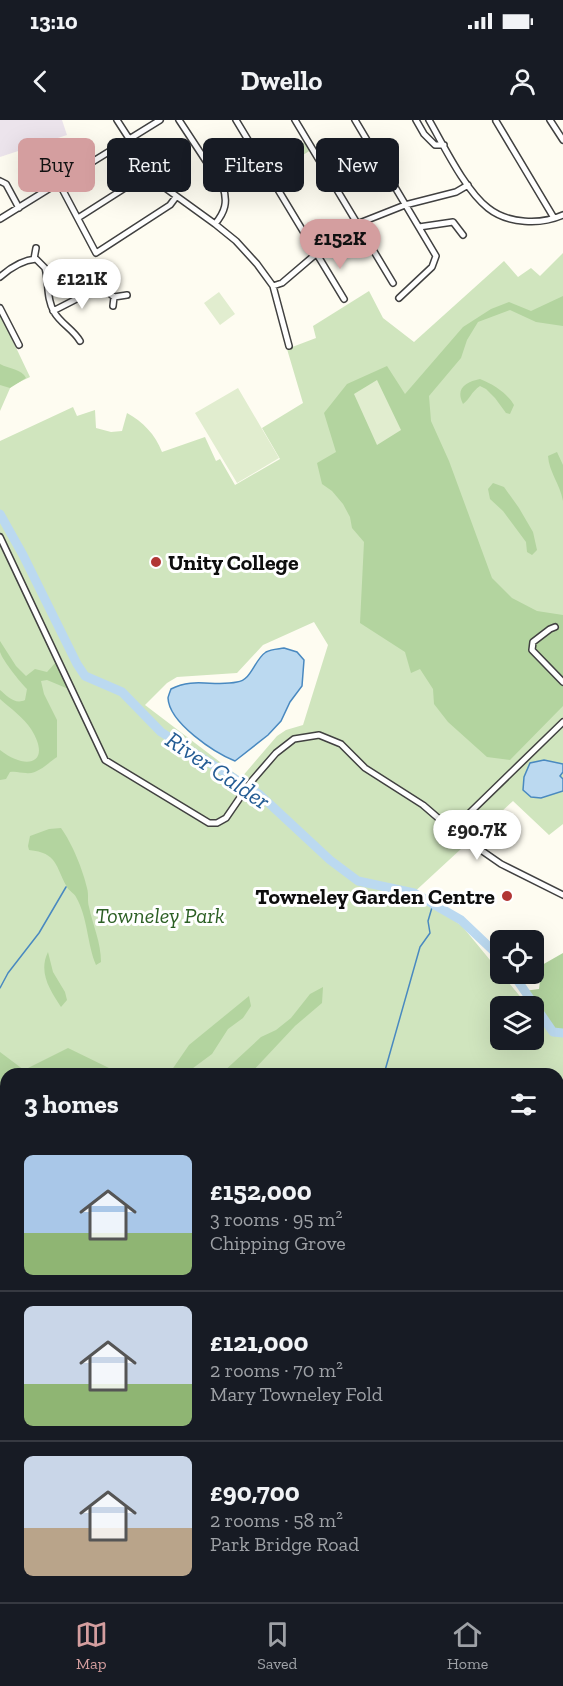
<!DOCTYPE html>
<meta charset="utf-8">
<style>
:root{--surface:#171b24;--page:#242831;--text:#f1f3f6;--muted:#9ea1a6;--line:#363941;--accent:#d49e9f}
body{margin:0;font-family:"Zilla Slab",serif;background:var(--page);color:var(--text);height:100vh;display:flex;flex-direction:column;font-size:22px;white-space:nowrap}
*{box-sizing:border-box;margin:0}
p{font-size:20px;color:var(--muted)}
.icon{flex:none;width:33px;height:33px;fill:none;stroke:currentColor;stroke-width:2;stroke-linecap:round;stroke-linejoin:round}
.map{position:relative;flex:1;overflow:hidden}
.side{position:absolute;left:0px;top:948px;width:564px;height:534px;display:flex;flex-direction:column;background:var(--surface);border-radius:18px 18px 0 0;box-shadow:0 6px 24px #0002}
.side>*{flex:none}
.top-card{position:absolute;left:18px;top:18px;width:528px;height:54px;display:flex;gap:12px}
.controls{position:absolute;left:490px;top:810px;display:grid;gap:12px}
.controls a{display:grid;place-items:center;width:54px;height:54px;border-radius:9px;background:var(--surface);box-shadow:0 6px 24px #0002;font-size:30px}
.price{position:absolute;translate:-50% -51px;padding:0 14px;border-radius:21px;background:#fff;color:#222;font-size:20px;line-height:39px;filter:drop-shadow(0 2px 3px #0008)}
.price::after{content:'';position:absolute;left:50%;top:36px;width:18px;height:14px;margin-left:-9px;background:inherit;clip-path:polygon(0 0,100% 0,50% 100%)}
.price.selected{background:var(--accent);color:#111}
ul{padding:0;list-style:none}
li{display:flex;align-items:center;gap:18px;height:150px;padding:0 24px}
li+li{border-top:2px solid var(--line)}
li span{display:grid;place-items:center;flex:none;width:168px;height:120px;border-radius:9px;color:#555}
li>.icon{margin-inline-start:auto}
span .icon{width:72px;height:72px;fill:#fffc;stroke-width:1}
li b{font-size:26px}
h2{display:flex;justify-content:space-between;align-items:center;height:72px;padding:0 24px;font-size:26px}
.chip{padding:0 21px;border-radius:9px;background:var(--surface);box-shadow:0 6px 24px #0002;font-size:21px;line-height:54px}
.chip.selected{background:var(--accent);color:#111}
.status{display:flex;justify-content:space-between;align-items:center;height:42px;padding:0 30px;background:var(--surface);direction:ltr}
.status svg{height:16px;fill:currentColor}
header{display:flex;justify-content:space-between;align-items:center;height:78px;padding:0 24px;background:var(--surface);font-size:27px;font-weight:700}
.menu{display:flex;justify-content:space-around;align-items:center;height:84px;border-top:2px solid var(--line);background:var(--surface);font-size:16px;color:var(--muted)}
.menu a{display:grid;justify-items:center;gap:3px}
.menu .selected{color:var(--accent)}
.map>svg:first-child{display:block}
</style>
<div class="status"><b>13:10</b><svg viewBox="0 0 49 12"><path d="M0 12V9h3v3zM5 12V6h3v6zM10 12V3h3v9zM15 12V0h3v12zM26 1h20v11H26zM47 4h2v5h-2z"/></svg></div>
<header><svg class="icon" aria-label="back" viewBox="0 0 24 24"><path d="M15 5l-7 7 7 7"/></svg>Dwello<svg class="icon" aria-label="person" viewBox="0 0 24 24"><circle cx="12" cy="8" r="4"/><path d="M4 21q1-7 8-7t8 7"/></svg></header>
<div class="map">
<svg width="563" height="1482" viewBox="0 0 563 1482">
<rect width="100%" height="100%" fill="#fefcf1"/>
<!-- industrial -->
<path fill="#ece4ec" d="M 0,0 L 62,0 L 67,15 L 0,37 Z"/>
<!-- green -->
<path fill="#d0e5be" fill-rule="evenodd" d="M 306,21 L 311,30 L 269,56 L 264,46 Z
M 563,133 L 563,704 L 549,715 L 513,681 L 410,776 L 452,799 L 462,806 L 528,886 L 501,886 L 501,920 L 534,920 L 534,894 L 551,914 L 563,916 L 563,1085 L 558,1090 L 558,954 L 6,954 L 6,1273 L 0,1272 L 0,321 L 73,287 L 77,296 L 95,290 L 96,308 L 111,312 L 122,311 L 127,293 C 143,302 155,314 162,332 L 205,317 L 216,341 L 220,339 L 235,365 L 280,339 L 262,308 L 303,283 L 287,229 L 316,218 L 313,206 L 369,171 L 383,198 L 414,222 L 504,141 L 518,157 L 531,148 L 540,156 ZM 314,502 L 328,525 L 303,605 L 286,610 L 277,616 L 241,658 L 145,585 L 167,563 L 177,557 L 237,553 L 263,525 Z
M 0,194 L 30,257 L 11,266 L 0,291 Z"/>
<!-- forest -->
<path fill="#b3d49f" d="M 563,176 L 563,206 L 536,202 L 510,190 L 478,202 L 467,220 L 461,238 L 429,276 L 431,301 L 449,341 L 492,458 L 512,478 L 537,491 L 563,495 L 563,586 L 510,640 L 487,637 L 448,602 L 434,584 L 433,569 L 420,549 L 411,553 L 405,532 L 360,503 L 364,422 L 352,408 L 350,397 L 343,384 L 332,371 L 322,364 L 317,343 L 336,332 L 324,293 L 347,264 L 387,246 L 405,274 L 463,207 L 491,189 L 509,182 L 531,191 Z
M 0,244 C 9,249 22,249 26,258 L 10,268 L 0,265 Z
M 480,259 C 493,264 507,273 514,285 L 510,294 L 506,293 L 495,278 L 486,269 L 480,266 C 471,272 470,279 463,284 C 455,268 466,262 480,259 Z
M 557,332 L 563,345 L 563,381 C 560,364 549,352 548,336 Z
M 493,363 L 504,367 L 519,388 L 533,412 L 537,430 L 532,435 L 527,432 L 526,422 L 503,391 L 490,379 L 488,369 Z
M 0,521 L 16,546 L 26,556 L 35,549 L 47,552 L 56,542 L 71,570 L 47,560 L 41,561 L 44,574 L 57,600 L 57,637 C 48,643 37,655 26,653 C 20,653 17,651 10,652 L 6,659 L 0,660 L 0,630 C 28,652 52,642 31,609 C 25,599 9,587 0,579 L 0,570 C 7,576 15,585 25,580 L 27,569 C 20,562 3,541 0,532 C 0,528 0,525 0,521 Z
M 61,708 C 72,723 83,750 87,768 C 89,775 87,781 89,787 C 93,806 101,822 101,842 L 96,845 C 87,824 88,798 76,777 C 74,773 69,771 67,767 C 55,746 58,733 29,730 L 28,726 L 30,716 L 49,709 Z
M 48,832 L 53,852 L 65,872 L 67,880 L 61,887 C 50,870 38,852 48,832 Z
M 563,833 L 563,910 L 554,909 L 524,871 L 539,869 L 542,845 Z
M 323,867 L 322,883 L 295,906 L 250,954 L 221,954 L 261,917 L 276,910 L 291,898 L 310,874 Z
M 249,876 L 251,886 L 243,898 L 228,909 L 212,934 L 185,954 L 169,954 L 189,925 Z
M 68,928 L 109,948 L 107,954 L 6,954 L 6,1006 L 0,1008 L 0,932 L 24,950 Z
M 6,1043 L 6,1273 L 0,1272 L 0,1046 Z
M 6,1376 L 6,1476 L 130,1476 L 129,1482 L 4,1482 L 0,1480 L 0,1383 Z
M 558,1421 L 563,1424 L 563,1482 L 537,1482 L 532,1476 L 558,1476 Z"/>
<!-- pitch -->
<path fill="#e1edcf" d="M 219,172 L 235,194 L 220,205 L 204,183 Z
M 377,260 L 401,310 L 377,325 L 354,274 Z
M 238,268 L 279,338 L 237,363 L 195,293 Z"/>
<!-- water -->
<path fill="#bbd9f0" stroke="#4989c0" stroke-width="1.5" d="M 284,528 L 297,532 L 304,540 L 302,566 L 290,582 L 281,601 L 268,615 L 235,641 C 215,633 169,603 168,578 C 168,577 171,569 171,569 C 193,557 214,567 237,562 C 252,560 254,540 266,532 C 271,529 278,529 284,528 Z
M 544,640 L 563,644 L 563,652 L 560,656 L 563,659 L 563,671 L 541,678 L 531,677 L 523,670 L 524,657 L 530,643 Z"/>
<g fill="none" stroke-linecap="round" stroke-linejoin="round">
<!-- stream -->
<path stroke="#4989c0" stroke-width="1.5" d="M 0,868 L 8,853 L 39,813 L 66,767
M 384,954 L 420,827 L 430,813 L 428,801 L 433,784
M 0,1110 L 6,1111
M 0,1433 L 6,1429"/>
<!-- river -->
<path stroke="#bbd9f0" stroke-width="9" d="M 0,394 L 23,435 L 77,544 L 85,556 L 122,572 L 161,612 L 259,674 L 330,740 L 358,761 L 414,773 L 461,800 L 501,838
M 513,854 L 553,912 L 563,913"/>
<!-- street casing -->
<g stroke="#414141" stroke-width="8">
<path id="street" d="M 117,0 L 157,62 L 215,104 L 236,121 L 257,144 L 273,166 L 289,226
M 179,0 L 223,67 C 228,82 225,92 215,104
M 236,0 L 344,179
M 295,0 L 393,163
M 355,0 L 436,136 L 432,147 L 399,178
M 416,0 L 424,14 L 435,25 L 444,25
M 429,0 C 444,26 465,70 488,88 C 508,104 541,105 563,95
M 550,0 L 563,20
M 496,1 L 554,98
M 0,61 L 6,64 L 19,88
M 59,63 L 96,133 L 170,85 L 176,77
M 78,98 L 150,52
M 0,99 L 160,0
M 419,107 L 453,102 L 463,115
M 34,139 L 36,128
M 0,157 C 9,149 23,140 36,139 L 45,148 C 49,162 46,178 54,192 C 61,204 73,209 80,221
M 273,166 L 282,163 L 330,122 L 357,104 L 405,85 L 456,72 L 468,65
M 103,168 L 104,159
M 114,177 L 127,175
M 0,188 L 19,225
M 53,191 L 98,168 L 103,168 L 114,177 L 113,186
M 0,417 L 105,640 L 209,703 L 217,703 L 226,698 L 250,663 L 276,633 L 294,619 L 319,615 L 341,624 L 365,648 L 423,685 L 452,710 L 501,744 L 563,775
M 555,507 L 550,509 L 533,522 L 532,530 L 563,562
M 452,710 L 563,602"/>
</g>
<!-- street -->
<use href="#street" stroke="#fff" stroke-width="5"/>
<!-- rail casing -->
<g stroke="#b13634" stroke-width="4">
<path id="rail" d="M 0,1441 L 6,1444
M 109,1476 L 130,1482"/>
</g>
<!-- rail -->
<use href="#rail" stroke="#fff" stroke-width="1.5" stroke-dasharray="4.5" stroke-linecap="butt"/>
</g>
<!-- markers -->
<g fill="#b13634" stroke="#fff" stroke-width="2">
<circle cx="156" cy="442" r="6"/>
<circle cx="507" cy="776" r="6"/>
</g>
<g text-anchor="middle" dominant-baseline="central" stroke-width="6" stroke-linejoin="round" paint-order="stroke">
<!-- poi labels -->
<g font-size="22" font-weight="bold" fill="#0e0e0e" stroke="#fff" text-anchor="start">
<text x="168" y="442">Unity College</text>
<text x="495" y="776" text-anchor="end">Towneley Garden Centre</text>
</g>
<!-- park labels -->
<g font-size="22" font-style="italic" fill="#2d6025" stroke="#fff">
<text x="160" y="795">Towneley Park</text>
</g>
<!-- water labels -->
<g font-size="24" font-style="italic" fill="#245c94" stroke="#fff">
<text transform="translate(218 650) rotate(34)">River Calder</text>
</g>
</g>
</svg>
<div class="controls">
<a><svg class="icon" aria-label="locate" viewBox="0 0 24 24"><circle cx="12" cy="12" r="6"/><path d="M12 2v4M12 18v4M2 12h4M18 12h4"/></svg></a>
<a><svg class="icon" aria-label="layers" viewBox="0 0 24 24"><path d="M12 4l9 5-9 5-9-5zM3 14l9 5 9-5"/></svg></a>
</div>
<b class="price selected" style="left:340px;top:150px">£152K</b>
<b class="price" style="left:82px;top:190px">£121K</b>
<b class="price" style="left:477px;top:741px">£90.7K</b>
<div class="top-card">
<a class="chip selected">Buy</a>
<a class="chip">Rent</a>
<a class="chip">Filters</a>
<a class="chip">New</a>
</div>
<section class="side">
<h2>3 homes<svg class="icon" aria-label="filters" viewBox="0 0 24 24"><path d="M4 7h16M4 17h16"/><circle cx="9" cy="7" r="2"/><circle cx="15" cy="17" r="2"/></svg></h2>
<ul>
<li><span style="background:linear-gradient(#a9c7e8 65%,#8fb573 0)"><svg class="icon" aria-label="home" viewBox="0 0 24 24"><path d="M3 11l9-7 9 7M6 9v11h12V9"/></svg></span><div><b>£152,000</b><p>3 rooms · 95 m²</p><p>Chipping Grove</p></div></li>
<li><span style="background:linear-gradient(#c9d6e8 65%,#8fb573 0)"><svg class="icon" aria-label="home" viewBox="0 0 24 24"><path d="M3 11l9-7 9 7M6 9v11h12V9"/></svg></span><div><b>£121,000</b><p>2 rooms · 70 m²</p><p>Mary Towneley Fold</p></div></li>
<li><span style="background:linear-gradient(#c9d6e8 60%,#b9a48a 0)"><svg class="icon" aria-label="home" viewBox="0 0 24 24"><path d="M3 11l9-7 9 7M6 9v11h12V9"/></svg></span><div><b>£90,700</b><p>2 rooms · 58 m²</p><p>Park Bridge Road</p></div></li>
</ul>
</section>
</div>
<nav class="menu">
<a class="selected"><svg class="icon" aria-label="map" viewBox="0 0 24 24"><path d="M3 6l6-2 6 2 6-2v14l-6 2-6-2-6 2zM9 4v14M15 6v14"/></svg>Map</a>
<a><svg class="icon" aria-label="saved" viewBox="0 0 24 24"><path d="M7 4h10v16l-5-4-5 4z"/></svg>Saved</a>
<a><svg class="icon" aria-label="home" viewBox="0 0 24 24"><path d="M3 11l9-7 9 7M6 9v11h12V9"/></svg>Home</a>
</nav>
